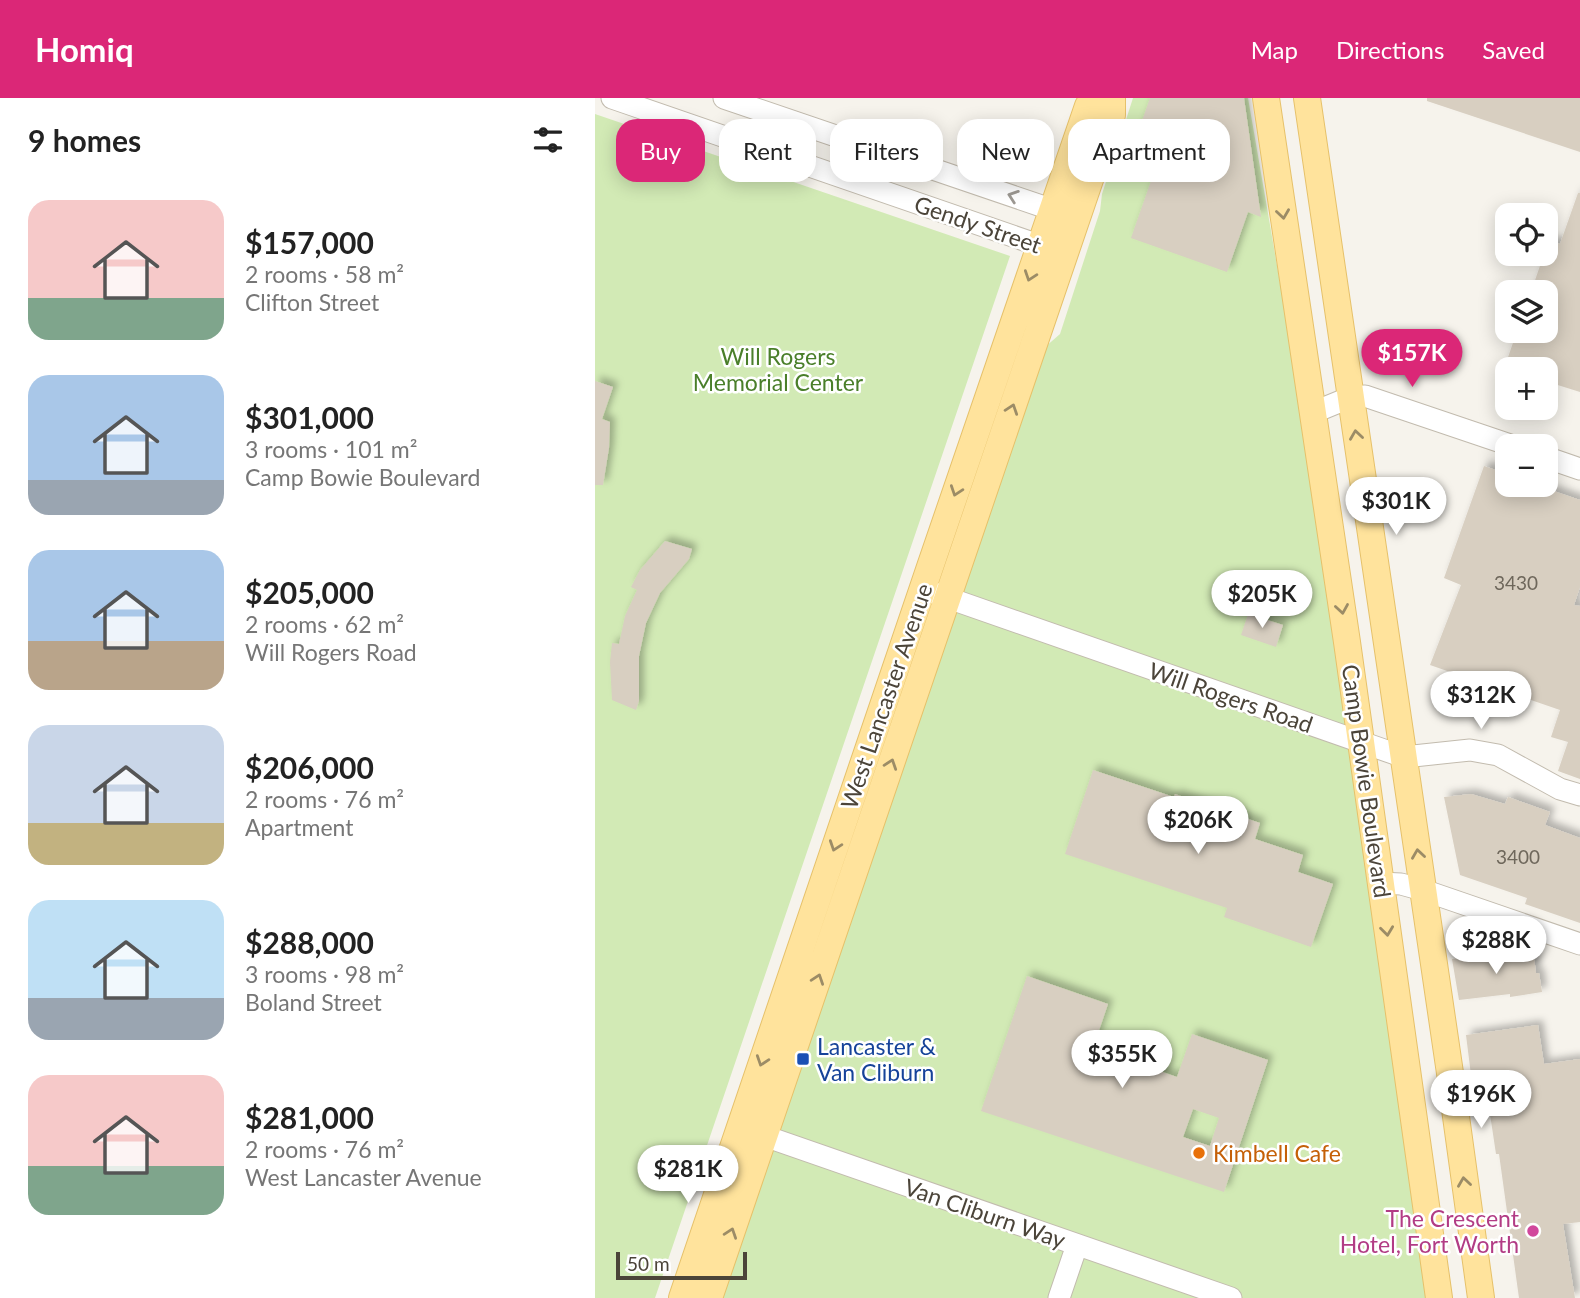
<!DOCTYPE html>
<meta charset="utf-8">
<style>
:root{--surface:#fff;--page:#f2f2f2;--text:#222;--muted:#767676;--accent:#db2777}
body{margin:0;font-family:Lato,sans-serif;background:var(--page);color:var(--text);height:100vh;display:flex;flex-direction:column;font-size:26px;white-space:nowrap}
*{box-sizing:border-box;margin:0}
p{font-size:23px;color:var(--muted)}
.icon{flex:none;width:38px;height:38px;fill:none;stroke:currentColor;stroke-width:2;stroke-linecap:round;stroke-linejoin:round}
.map{position:relative;flex:1;overflow:hidden}
.panel{display:flex;flex-direction:column;background:var(--surface);width:595px}
.panel>*{flex:none}
.guide{position:absolute;left:21px;top:21px;width:665px;height:63px;display:flex;gap:14px}
.buttons{position:absolute;left:900px;top:105px;display:grid;gap:14px}
.buttons a{display:grid;place-items:center;width:63px;height:63px;border-radius:14px;background:var(--surface);box-shadow:0 4px 18px #0003;font-size:35px}
.scale{position:absolute;left:21px;bottom:18px;width:131px;box-sizing:border-box;padding-left:7px;border:4px solid #4b4439;border-top:0;font-size:19px;line-height:24px;white-space:nowrap;color:#4b4439;-webkit-text-stroke:5px #fff;paint-order:stroke}
.price{position:absolute;translate:-50% -60px;padding:0 16px;border-radius:24px;background:#fff;color:#222;font-size:23px;line-height:46px;filter:drop-shadow(0 2px 4px #0008)}
.price::after{content:'';position:absolute;left:50%;top:42px;width:21px;height:16px;margin-left:-10px;background:inherit;clip-path:polygon(0 0,100% 0,50% 100%)}
.price.on{background:var(--accent);color:#fff}
ul{padding:0;list-style:none}
li{display:flex;align-items:center;gap:21px;height:175px;padding:0 28px}
li span{display:grid;place-items:center;flex:none;width:196px;height:140px;border-radius:21px;color:#555}
li>.icon{margin-inline-start:auto}
span .icon{width:84px;height:84px;fill:#fffc;stroke-width:1}
li b{font-size:30px}
h2{display:flex;justify-content:space-between;align-items:center;height:84px;padding:0 28px;font-size:30px}
.pill{padding:0 24px;border-radius:21px;background:var(--surface);box-shadow:0 4px 18px #0003;font-size:24px;line-height:63px}
.pill.on{background:var(--accent);color:#fff}
header{display:flex;align-items:center;gap:42px;box-sizing:border-box;height:98px;padding:0 35px;background:var(--accent);color:#fff}
header strong{font-size:33px}
nav{display:flex;gap:38px;margin-inline-start:auto;font-size:24px}
main{display:flex;flex:1;min-height:0}
.map>svg:first-child{display:block}
</style>
<header>
<strong>Homiq</strong>
<nav><a>Map</a><a>Directions</a><a>Saved</a></nav>
</header>
<main>
<section class="panel">
<h2>9 homes<svg class="icon" aria-label="filters" viewBox="0 0 24 24"><path d="M4 7h16M4 17h16"/><circle cx="9" cy="7" r="2"/><circle cx="15" cy="17" r="2"/></svg></h2>
<ul>
<li><span style="background:linear-gradient(#f6c9c9 70%,#7fa58c 0)"><svg class="icon" aria-label="home" viewBox="0 0 24 24"><path d="M3 11l9-7 9 7M6 9v11h12V9"/></svg></span><div><b>$157,000</b><p>2 rooms · 58 m²</p><p>Clifton Street</p></div></li>
<li><span style="background:linear-gradient(#a9c7e8 75%,#9aa5b1 0)"><svg class="icon" aria-label="home" viewBox="0 0 24 24"><path d="M3 11l9-7 9 7M6 9v11h12V9"/></svg></span><div><b>$301,000</b><p>3 rooms · 101 m²</p><p>Camp Bowie Boulevard</p></div></li>
<li><span style="background:linear-gradient(#a9c7e8 65%,#b9a48a 0)"><svg class="icon" aria-label="home" viewBox="0 0 24 24"><path d="M3 11l9-7 9 7M6 9v11h12V9"/></svg></span><div><b>$205,000</b><p>2 rooms · 62 m²</p><p>Will Rogers Road</p></div></li>
<li><span style="background:linear-gradient(#c9d6e8 70%,#c2b280 0)"><svg class="icon" aria-label="home" viewBox="0 0 24 24"><path d="M3 11l9-7 9 7M6 9v11h12V9"/></svg></span><div><b>$206,000</b><p>2 rooms · 76 m²</p><p>Apartment</p></div></li>
<li><span style="background:linear-gradient(#bfe0f5 70%,#9aa5b1 0)"><svg class="icon" aria-label="home" viewBox="0 0 24 24"><path d="M3 11l9-7 9 7M6 9v11h12V9"/></svg></span><div><b>$288,000</b><p>3 rooms · 98 m²</p><p>Boland Street</p></div></li>
<li><span style="background:linear-gradient(#f6c9c9 65%,#7fa58c 0)"><svg class="icon" aria-label="home" viewBox="0 0 24 24"><path d="M3 11l9-7 9 7M6 9v11h12V9"/></svg></span><div><b>$281,000</b><p>2 rooms · 76 m²</p><p>West Lancaster Avenue</p></div></li>
</ul>
</section>
<div class="map">
<svg width="985" height="1200" viewBox="0 0 985 1200">
<defs>
<filter id="shadow"><feDropShadow dx="5" dy="-5" stdDeviation="3.5" flood-color="#0004"/></filter>
</defs>
<rect width="100%" height="100%" fill="#f6f3ec"/>
<!-- green -->
<path fill="#d2eab5" d="M 538,0 L 653,0 L 711,335 L 831,1200 L 126,1200 L 449,250 L 465,236 L 505,113 L 507,96 Z
M 0,16 L 415,158 L 60,1200 L 0,1200 Z"/>
<!-- building -->
<path fill="#d8cfc1" fill-rule="evenodd" filter="url(#shadow)" d="M 555,0 L 649,0 L 666,119 L 653,114 L 632,174 L 536,140 L 557,80 L 530,71 Z
M 832,0 L 985,0 L 985,54 L 832,3 Z
M 983,95 L 985,95 L 985,294 L 950,283 L 950,271 L 909,271 L 922,233 L 950,233 L 950,194 L 936,194 L 949,156 L 950,156 L 954,142 L 965,146 Z
M 0,283 L 18,289 L 7,321 L 15,324 L 14,350 L 8,387 L 0,387 Z
M 889,368 L 912,376 L 912,387 L 941,387 L 985,402 L 985,489 L 979,507 L 985,508 L 985,681 L 963,673 L 973,644 L 956,639 L 965,612 L 835,567 L 866,487 L 849,480 Z
M 70,443 L 97,451 L 94,461 L 65,495 L 51,525 L 44,558 L 44,603 L 41,612 L 17,602 L 15,564 L 17,545 L 24,546 L 30,518 L 42,492 L 36,489 L 45,472 Z
M 653,516 L 688,527 L 681,549 L 646,537 Z
M 498,672 L 579,699 L 580,696 L 665,725 L 660,741 L 708,757 L 703,774 L 738,786 L 716,849 L 629,819 L 632,810 L 470,756 Z
M 876,696 L 910,706 L 913,699 L 955,714 L 950,727 L 985,740 L 985,825 L 930,806 L 932,800 L 865,777 L 849,699 Z
M 906,854 L 906,858 L 928,855 L 939,859 L 941,875 L 944,875 L 947,894 L 915,899 L 915,896 L 864,902 L 857,861 Z
M 432,878 L 513,906 L 498,950 L 582,979 L 597,936 L 673,962 L 629,1094 L 386,1013 ZM 598,1011 L 624,1020 L 615,1048 L 588,1039 Z
M 943,927 L 949,966 L 985,961 L 985,1124 L 968,1126 L 980,1200 L 924,1200 L 904,1056 L 901,1056 L 889,976 L 876,977 L 871,937 Z"/>
<g fill="none" stroke-linecap="round" stroke-linejoin="round">
<!-- minor casing -->
<g stroke="#c2bbae" stroke-width="23">
<path id="minor" d="M 17,0 L 458,152
M 129,0 L 470,116
M 717,315 L 756,299 L 770,298 L 918,348
M 950,359 L 985,371
M 339,495 L 809,659 L 875,652 L 903,657 L 965,691 L 985,697
M 785,785 L 806,786 L 828,792 L 985,846
M 155,1033 L 636,1200
M 464,1200 L 482,1147"/>
</g>
<!-- major casing -->
<g stroke="#e6c16a" stroke-width="28">
<path id="major" d="M 671,0 L 752,544 L 844,1200
M 712,0 L 855,975 L 886,1200
M 87,1200 L 335,469 L 493,8 L 501,0
M 114,1200 L 517,17 L 517,0"/>
</g>
<!-- minor -->
<use href="#minor" stroke="#fff" stroke-width="21"/>
<!-- major -->
<use href="#major" stroke="#ffe39c" stroke-width="26"/>
</g>
<!-- one-way arrows -->
<defs><path id="oneway-chevron" d="M-2-3.5L2.5 0L-2 3.5" fill="none" stroke-width="1.6" stroke-linecap="round" stroke-linejoin="round" transform="scale(1.75)"/></defs>
<use stroke="#9c9892" href="#oneway-chevron" transform="translate(418 98) rotate(-161)"/>
<g stroke="#9c8c66">
<use href="#oneway-chevron" transform="translate(688 116) rotate(82)"/>
<use href="#oneway-chevron" transform="translate(435 178) rotate(109)"/>
<use href="#oneway-chevron" transform="translate(417 311) rotate(-71)"/>
<use href="#oneway-chevron" transform="translate(761 337) rotate(-98)"/>
<use href="#oneway-chevron" transform="translate(361 393) rotate(109)"/>
<use href="#oneway-chevron" transform="translate(747 511) rotate(81)"/>
<use href="#oneway-chevron" transform="translate(296 666) rotate(-71)"/>
<use href="#oneway-chevron" transform="translate(240 748) rotate(109)"/>
<use href="#oneway-chevron" transform="translate(823 756) rotate(-98)"/>
<use href="#oneway-chevron" transform="translate(792 833) rotate(83)"/>
<use href="#oneway-chevron" transform="translate(223 881) rotate(-71)"/>
<use href="#oneway-chevron" transform="translate(167 963) rotate(109)"/>
<use href="#oneway-chevron" transform="translate(869 1084) rotate(-98)"/>
<use href="#oneway-chevron" transform="translate(136 1135) rotate(-71)"/>
</g>
<!-- markers -->
<rect fill="#1a4fb4" stroke="#fff" stroke-width="2.5" x="201" y="954" width="14" height="14" rx="3.5"/>
<circle fill="#e8710a" stroke="#fff" stroke-width="2.5" cx="604" cy="1055" r="7"/>
<circle fill="#d1479c" stroke="#fff" stroke-width="2.5" cx="938" cy="1133" r="7"/>
<g text-anchor="middle" dominant-baseline="central" stroke-width="5" stroke-linejoin="round" paint-order="stroke">
<!-- number labels -->
<g font-size="19" fill="#6e675b">
<text x="921" y="484">3430</text>
<text x="923" y="758">3400</text>
</g>
<!-- street labels -->
<g font-size="23" fill="#4b4439" stroke="#fff">
<text transform="translate(383 126) rotate(19)">Gendy Street</text>
<text transform="translate(291 598) rotate(-71)">West Lancaster Avenue</text>
<text transform="translate(636 599) rotate(19)">Will Rogers Road</text>
<text transform="translate(772 683) rotate(82)">Camp Bowie Boulevard</text>
<text transform="translate(390 1115) rotate(19)">Van Cliburn Way</text>
</g>
<!-- park labels -->
<g font-size="23" fill="#4a7f2a" stroke="#fff">
<text x="183" y="258">Will Rogers<tspan x="183" dy="26">Memorial Center</tspan></text>
</g>
<!-- transit labels -->
<g font-size="23" fill="#164399" stroke="#fff" text-anchor="start">
<text x="222" y="948">Lancaster &amp;<tspan x="222" dy="26">Van Cliburn</tspan></text>
</g>
<!-- food labels -->
<g font-size="23" fill="#c56008" stroke="#fff" text-anchor="start">
<text x="618" y="1055">Kimbell Cafe</text>
</g>
<!-- hotel labels -->
<g font-size="23" fill="#b23c85" stroke="#fff" text-anchor="end">
<text x="924" y="1120">The Crescent<tspan x="924" dy="26">Hotel, Fort Worth</tspan></text>
</g>
</g>
</svg>
<div class="buttons">
<a><svg class="icon" aria-label="locate" viewBox="0 0 24 24"><circle cx="12" cy="12" r="6"/><path d="M12 2v4M12 18v4M2 12h4M18 12h4"/></svg></a>
<a><svg class="icon" aria-label="layers" viewBox="0 0 24 24"><path d="M12 4l9 5-9 5-9-5zM3 14l9 5 9-5"/></svg></a>
<a>+</a>
<a>−</a>
</div>
<div class="scale">50 m</div>
<b class="price on" style="left:817px;top:291px">$157K</b>
<b class="price" style="left:801px;top:439px">$301K</b>
<b class="price" style="left:667px;top:532px">$205K</b>
<b class="price" style="left:886px;top:633px">$312K</b>
<b class="price" style="left:603px;top:758px">$206K</b>
<b class="price" style="left:901px;top:878px">$288K</b>
<b class="price" style="left:527px;top:992px">$355K</b>
<b class="price" style="left:886px;top:1032px">$196K</b>
<b class="price" style="left:93px;top:1107px">$281K</b>
<div class="guide">
<a class="pill on">Buy</a>
<a class="pill">Rent</a>
<a class="pill">Filters</a>
<a class="pill">New</a>
<a class="pill">Apartment</a>
</div>
</div>
</main>
